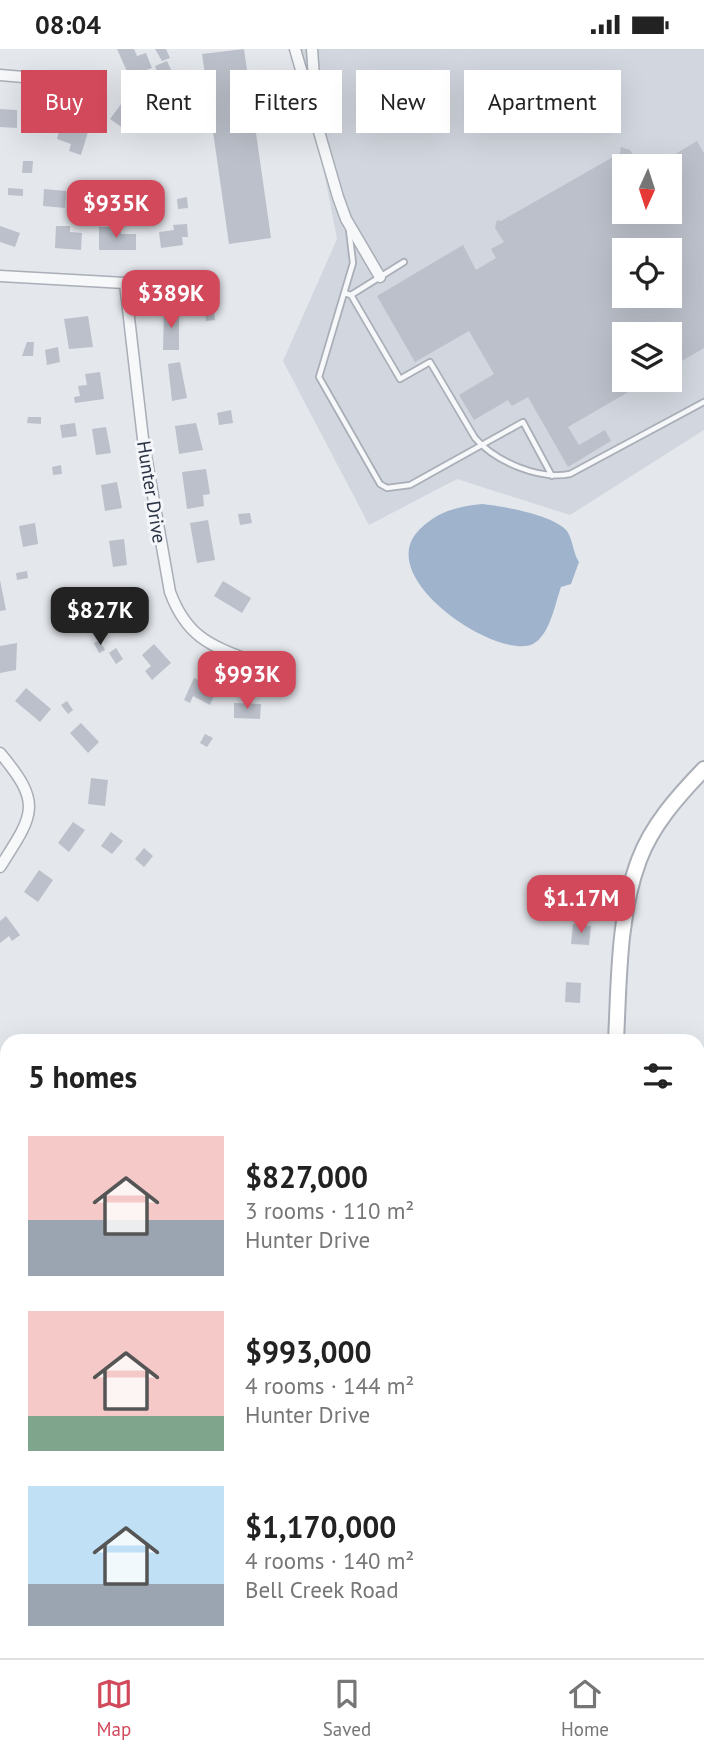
<!DOCTYPE html>
<meta charset="utf-8">
<style>
:root{--surface:#fff;--page:#f2f2f2;--text:#222;--muted:#767676;--line:#e0e0e0;--accent:#d1495b}
body{margin:0;font-family:"PT Sans",sans-serif;background:var(--page);color:var(--text);height:100vh;display:flex;flex-direction:column;font-size:26px;white-space:nowrap}
*{box-sizing:border-box;margin:0}
p{font-size:23px;color:var(--muted)}
.icon{flex:none;width:38px;height:38px;fill:none;stroke:currentColor;stroke-width:2;stroke-linecap:round;stroke-linejoin:round}
.map{position:relative;flex:1;overflow:hidden}
.panel{position:absolute;left:0px;top:985px;width:705px;height:625px;display:flex;flex-direction:column;background:var(--surface);border-radius:21px 21px 0 0;box-shadow:0 7px 28px #0002}
.panel>*{flex:none}
.banner{position:absolute;left:21px;top:21px;width:663px;height:63px;display:flex;gap:14px}
.needle{width:46px;rotate:183deg}
.controls{position:absolute;left:612px;top:105px;display:grid;gap:14px}
.controls a{display:grid;place-items:center;width:70px;height:70px;border-radius:0px;background:var(--surface);box-shadow:0 7px 28px #0002;font-size:35px}
.price{position:absolute;translate:-50% -60px;padding:0 16px;border-radius:14px;background:var(--accent);color:#fff;font-size:23px;line-height:46px;filter:drop-shadow(0 2px 4px #0008)}
.price::after{content:'';position:absolute;left:50%;top:42px;width:21px;height:16px;margin-left:-10px;background:inherit;clip-path:polygon(0 0,100% 0,50% 100%)}
.price.active{background:#222;color:#fff}
ul{padding:0;list-style:none}
li{display:flex;align-items:center;gap:21px;height:175px;padding:0 28px}
li span{display:grid;place-items:center;flex:none;width:196px;height:140px;border-radius:0px;color:#555}
li>.icon{margin-inline-start:auto}
span .icon{width:84px;height:84px;fill:#fffc;stroke-width:1}
li b{font-size:30px}
h2{display:flex;justify-content:space-between;align-items:center;height:84px;padding:0 28px;font-size:30px}
.tag{padding:0 24px;border-radius:0px;background:var(--surface);box-shadow:0 7px 28px #0002;font-size:24px;line-height:63px}
.tag.active{background:var(--accent);color:#fff}
.status{display:flex;justify-content:space-between;align-items:center;height:49px;padding:0 35px;background:var(--surface);direction:ltr}
.status svg{height:19px;fill:currentColor}
.tab-bar{display:flex;justify-content:space-around;align-items:center;height:98px;border-top:2px solid var(--line);background:var(--surface);font-size:19px;color:var(--muted)}
.tab-bar a{display:grid;justify-items:center;gap:4px}
.tab-bar .active{color:var(--accent)}
.map>svg:first-child{display:block}
</style>
<div class="status"><b>08:04</b><svg viewBox="0 0 49 12"><path d="M0 12V9h3v3zM5 12V6h3v6zM10 12V3h3v9zM15 12V0h3v12zM26 1h20v11H26zM47 4h2v5h-2z"/></svg></div>
<div class="map">
<svg width="704" height="1609" viewBox="0 0 704 1609">
<rect width="100%" height="100%" fill="#e4e7ec"/>
<!-- built -->
<path fill="#d2d6de" fill-rule="evenodd" d="M 300,0 L 704,0 L 704,381 L 570,466 L 457,430 L 369,476 L 283,312 L 337,190 ZM 625,117 L 670,117 L 670,163 L 625,163 ZM 625,201 L 670,201 L 670,247 L 625,247 ZM 625,285 L 670,285 L 670,331 L 625,331 Z"/>
<!-- water -->
<path fill="#9fb4cc" d="M 482,455 C 502,457 554,466 567,482 C 573,491 573,504 579,513 L 571,535 L 561,538 C 555,555 550,586 533,595 C 498,612 370,528 420,480 C 439,462 456,458 482,455 Z"/>
<!-- building -->
<path fill="#bbc0ca" fill-rule="evenodd" d="M 117,0 L 134,0 L 137,7 L 146,4 L 152,19 L 129,27 Z
M 155,0 L 166,0 L 170,9 L 162,12 Z
M 244,0 L 271,189 L 229,195 L 202,5 Z
M 167,12 L 173,25 L 168,27 L 173,38 L 165,42 L 155,17 Z
M 127,47 L 135,52 L 138,47 L 148,54 L 136,71 L 131,68 L 123,79 L 110,70 Z
M 164,58 L 175,66 L 167,77 L 156,69 Z
M 0,60 L 17,61 L 17,79 L 0,78 Z
M 61,75 L 88,83 L 81,106 L 69,102 L 71,95 L 57,90 Z
M 697,92 L 704,104 L 704,299 L 670,319 L 670,285 L 625,285 L 625,331 L 649,331 L 568,378 L 579,396 L 605,381 L 611,392 L 568,418 L 528,348 L 512,357 L 508,351 L 474,371 L 459,346 L 494,325 L 469,282 L 415,313 L 377,247 L 463,196 L 476,221 L 496,209 L 491,200 L 504,193 L 495,179 L 497,171 L 501,172 L 620,104 L 621,98 L 630,101 L 638,115 L 650,109 L 655,117 ZM 625,117 L 670,117 L 670,163 L 625,163 ZM 625,201 L 670,201 L 670,247 L 625,247 Z
M 23,112 L 33,112 L 32,124 L 22,124 Z
M 8,139 L 23,140 L 23,147 L 8,146 Z
M 44,140 L 66,142 L 65,159 L 43,157 Z
M 97,144 L 110,144 L 110,158 L 96,157 Z
M 187,148 L 188,159 L 178,160 L 177,150 Z
M 187,175 L 188,188 L 182,188 L 183,196 L 161,199 L 159,183 L 174,181 L 173,176 Z
M 0,177 L 20,184 L 15,198 L 0,193 Z
M 56,177 L 70,177 L 70,183 L 82,184 L 81,201 L 55,199 Z
M 99,178 L 120,178 L 121,185 L 136,185 L 136,201 L 99,201 Z
M 213,255 L 215,271 L 206,272 L 204,256 Z
M 164,260 L 179,260 L 179,301 L 163,301 Z
M 88,267 L 93,298 L 69,300 L 64,270 Z
M 27,293 L 34,293 L 33,307 L 22,307 Z
M 58,298 L 60,313 L 47,316 L 45,301 Z
M 180,313 L 187,349 L 172,352 L 168,315 Z
M 100,323 L 104,350 L 75,354 L 74,348 L 80,347 L 78,337 L 87,336 L 85,325 Z
M 231,361 L 233,374 L 219,376 L 217,364 Z
M 28,368 L 41,368 L 41,375 L 27,374 Z
M 75,374 L 77,387 L 62,389 L 60,376 Z
M 196,374 L 203,401 L 179,405 L 175,377 Z
M 106,378 L 111,404 L 96,406 L 92,380 Z
M 61,416 L 62,425 L 53,426 L 52,418 Z
M 206,420 L 210,445 L 203,446 L 204,457 L 187,460 L 182,423 Z
M 117,433 L 122,459 L 105,462 L 101,436 Z
M 250,464 L 252,474 L 240,476 L 238,465 Z
M 208,471 L 215,511 L 197,514 L 190,474 Z
M 35,474 L 38,495 L 23,498 L 19,477 Z
M 124,490 L 127,516 L 113,518 L 109,492 Z
M 27,522 L 28,529 L 17,531 L 16,524 Z
M 0,531 L 6,561 L 0,562 Z
M 223,532 L 251,549 L 242,564 L 214,547 Z
M 137,541 L 142,567 L 103,577 L 99,564 L 120,558 L 117,548 Z
M 100,591 L 105,601 L 99,604 L 94,594 Z
M 17,594 L 16,621 L 0,624 L 0,597 Z
M 154,595 L 171,614 L 152,631 L 145,622 L 151,617 L 142,606 Z
M 116,599 L 123,610 L 116,615 L 109,604 Z
M 194,629 L 217,640 L 210,656 L 193,647 L 190,654 L 184,651 Z
M 26,639 L 51,660 L 40,673 L 15,652 Z
M 67,652 L 73,661 L 68,665 L 61,656 Z
M 234,654 L 261,655 L 260,670 L 234,669 Z
M 81,674 L 99,693 L 88,704 L 70,684 Z
M 205,685 L 213,689 L 207,698 L 200,694 Z
M 91,729 L 108,731 L 105,757 L 88,755 Z
M 73,773 L 85,781 L 69,803 L 58,794 Z
M 111,783 L 123,792 L 112,805 L 101,797 Z
M 144,799 L 153,807 L 144,818 L 135,810 Z
M 39,821 L 53,831 L 38,853 L 24,843 Z
M 6,867 L 20,886 L 12,892 L 9,887 L 0,894 L 0,872 Z
M 573,875 L 591,877 L 589,896 L 571,895 Z
M 566,933 L 581,934 L 580,954 L 565,953 Z
M 395,1603 L 401,1603 L 405,1609 L 384,1609 Z"/>
<g fill="none" stroke-linecap="round" stroke-linejoin="round">
<!-- lane casing -->
<g stroke="#a9aeb7" stroke-width="8">
<path id="lane" d="M 349,181 L 353,214 L 319,328 L 380,435 L 387,439 L 410,436 L 523,373 L 552,427
M 344,244 L 351,246 L 404,213
M 351,246 L 400,330 L 430,313 L 475,389 C 496,413 539,431 570,425 L 704,353"/>
</g>
<!-- street casing -->
<g stroke="#a9aeb7" stroke-width="13">
<path id="street" d="M 295,0 L 338,148 L 346,170 L 380,228
M 312,0 L 316,58
M 0,26 L 81,33
M 0,227 L 125,234 L 190,230
M 125,234 L 143,390 L 170,543 C 186,586 208,596 249,611
M 0,704 C 43,755 34,765 0,818
M 447,1603 L 452,1609"/>
</g>
<!-- secondary casing -->
<g stroke="#a9aeb7" stroke-width="18">
<path id="secondary" d="M 616,992 C 619,934 618,867 639,811 C 652,776 678,747 704,720
M 574,1609 L 575,1603"/>
</g>
<!-- lane -->
<use href="#lane" stroke="#f7f8fa" stroke-width="4.5"/>
<!-- street -->
<use href="#street" stroke="#f7f8fa" stroke-width="10"/>
<!-- secondary -->
<use href="#secondary" stroke="#fff" stroke-width="14"/>
</g>
<g text-anchor="middle" dominant-baseline="central" stroke-width="6" stroke-linejoin="round" paint-order="stroke">
<!-- street labels -->
<g font-size="19" fill="#2b3445" stroke="#f4f6f9">
<text transform="translate(152 443) rotate(81)">Hunter Drive</text>
</g>
</g>
</svg>
<div class="controls">
<a><svg class="needle" viewBox="-14 -14 28 28"><path d="M0-13l5 13h-10z" fill="#e53935"/><path d="M0 13l5-13h-10z" fill="#767676"/></svg></a>
<a><svg class="icon" aria-label="locate" viewBox="0 0 24 24"><circle cx="12" cy="12" r="6"/><path d="M12 2v4M12 18v4M2 12h4M18 12h4"/></svg></a>
<a><svg class="icon" aria-label="layers" viewBox="0 0 24 24"><path d="M12 4l9 5-9 5-9-5zM3 14l9 5 9-5"/></svg></a>
</div>
<b class="price" style="left:116px;top:191px">$935K</b>
<b class="price" style="left:171px;top:281px">$389K</b>
<b class="price active" style="left:100px;top:598px">$827K</b>
<b class="price" style="left:247px;top:662px">$993K</b>
<b class="price" style="left:581px;top:886px">$1.17M</b>
<div class="banner">
<a class="tag active">Buy</a>
<a class="tag">Rent</a>
<a class="tag">Filters</a>
<a class="tag">New</a>
<a class="tag">Apartment</a>
</div>
<section class="panel">
<h2>5 homes<svg class="icon" aria-label="filters" viewBox="0 0 24 24"><path d="M4 7h16M4 17h16"/><circle cx="9" cy="7" r="2"/><circle cx="15" cy="17" r="2"/></svg></h2>
<ul>
<li><span style="background:linear-gradient(#f6c9c9 60%,#9aa5b1 0)"><svg class="icon" aria-label="home" viewBox="0 0 24 24"><path d="M3 11l9-7 9 7M6 9v11h12V9"/></svg></span><div><b>$827,000</b><p>3 rooms · 110 m²</p><p>Hunter Drive</p></div></li>
<li><span style="background:linear-gradient(#f6c9c9 75%,#7fa58c 0)"><svg class="icon" aria-label="home" viewBox="0 0 24 24"><path d="M3 11l9-7 9 7M6 9v11h12V9"/></svg></span><div><b>$993,000</b><p>4 rooms · 144 m²</p><p>Hunter Drive</p></div></li>
<li><span style="background:linear-gradient(#bfe0f5 70%,#9aa5b1 0)"><svg class="icon" aria-label="home" viewBox="0 0 24 24"><path d="M3 11l9-7 9 7M6 9v11h12V9"/></svg></span><div><b>$1,170,000</b><p>4 rooms · 140 m²</p><p>Bell Creek Road</p></div></li>
</ul>
</section>
</div>
<nav class="tab-bar">
<a class="active"><svg class="icon" aria-label="map" viewBox="0 0 24 24"><path d="M3 6l6-2 6 2 6-2v14l-6 2-6-2-6 2zM9 4v14M15 6v14"/></svg>Map</a>
<a><svg class="icon" aria-label="saved" viewBox="0 0 24 24"><path d="M7 4h10v16l-5-4-5 4z"/></svg>Saved</a>
<a><svg class="icon" aria-label="home" viewBox="0 0 24 24"><path d="M3 11l9-7 9 7M6 9v11h12V9"/></svg>Home</a>
</nav>
